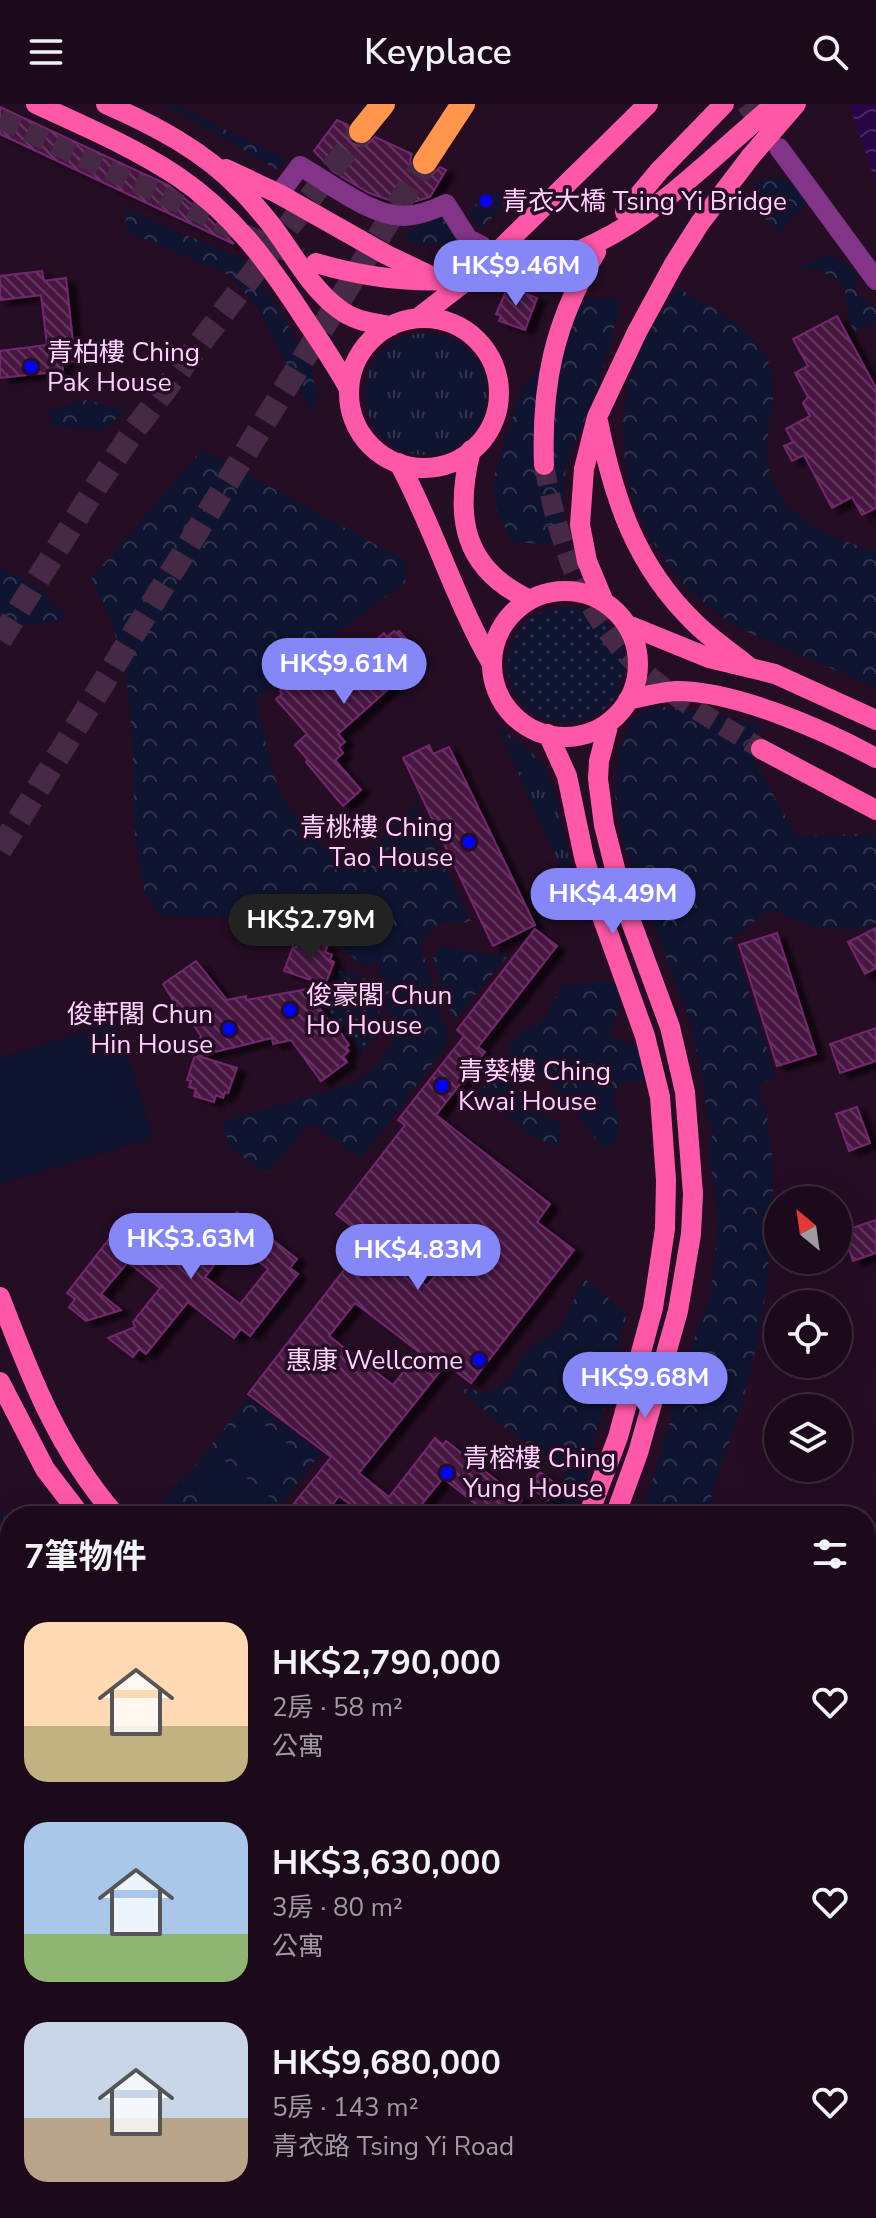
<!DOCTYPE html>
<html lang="zh-TW">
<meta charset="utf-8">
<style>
:root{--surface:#1c0a1b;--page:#251324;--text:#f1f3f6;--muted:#a09aa3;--line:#3a2b3a;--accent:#8587f9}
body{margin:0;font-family:"Nunito Sans","Noto Sans TC",sans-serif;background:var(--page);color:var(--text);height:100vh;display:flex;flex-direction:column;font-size:30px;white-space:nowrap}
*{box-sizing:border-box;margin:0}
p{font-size:26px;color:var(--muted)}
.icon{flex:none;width:44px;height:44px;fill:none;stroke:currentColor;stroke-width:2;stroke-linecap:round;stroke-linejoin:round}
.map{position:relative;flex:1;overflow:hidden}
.details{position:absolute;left:0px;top:1402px;width:876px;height:712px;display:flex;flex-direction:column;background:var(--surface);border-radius:32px 32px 0 0;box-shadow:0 8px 32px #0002,0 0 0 2px var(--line)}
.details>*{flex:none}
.needle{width:52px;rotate:331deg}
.controls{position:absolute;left:764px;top:1082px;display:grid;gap:16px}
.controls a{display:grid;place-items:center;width:88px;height:88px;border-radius:50%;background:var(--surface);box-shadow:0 8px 32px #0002,0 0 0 2px var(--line);font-size:40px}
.price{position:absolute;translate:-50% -68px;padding:0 18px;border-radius:28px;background:var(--accent);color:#fff;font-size:26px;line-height:52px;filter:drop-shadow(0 2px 4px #0008)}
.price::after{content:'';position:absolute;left:50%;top:48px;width:24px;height:18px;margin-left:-12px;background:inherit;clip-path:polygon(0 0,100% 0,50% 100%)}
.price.active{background:#222;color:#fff}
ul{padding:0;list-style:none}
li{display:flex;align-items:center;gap:24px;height:200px;padding:0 24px}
li span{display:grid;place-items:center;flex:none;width:224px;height:160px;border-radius:24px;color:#555}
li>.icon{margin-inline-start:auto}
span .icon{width:96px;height:96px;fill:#fffc;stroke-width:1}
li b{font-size:34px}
h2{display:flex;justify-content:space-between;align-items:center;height:96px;padding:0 24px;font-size:34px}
header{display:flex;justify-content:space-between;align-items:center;height:104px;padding:0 24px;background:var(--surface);font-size:36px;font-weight:600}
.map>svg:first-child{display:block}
</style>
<header><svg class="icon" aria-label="menu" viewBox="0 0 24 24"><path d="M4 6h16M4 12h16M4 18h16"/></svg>Keyplace<svg class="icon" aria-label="search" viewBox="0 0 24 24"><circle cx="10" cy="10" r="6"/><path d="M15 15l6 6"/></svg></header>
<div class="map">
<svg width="876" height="2114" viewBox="0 0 876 2114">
<defs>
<pattern id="grass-tufts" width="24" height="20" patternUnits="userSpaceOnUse" patternTransform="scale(2)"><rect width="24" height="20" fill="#0f1430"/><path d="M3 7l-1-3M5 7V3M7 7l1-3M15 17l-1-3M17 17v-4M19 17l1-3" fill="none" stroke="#33354f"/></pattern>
<pattern id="forest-crowns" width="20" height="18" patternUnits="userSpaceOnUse" patternTransform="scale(2)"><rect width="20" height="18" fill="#0f1430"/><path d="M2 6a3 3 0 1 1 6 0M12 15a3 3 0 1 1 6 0" fill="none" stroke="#33354f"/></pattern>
<pattern id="garden-dots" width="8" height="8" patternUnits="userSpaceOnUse" patternTransform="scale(2)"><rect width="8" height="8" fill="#0f1430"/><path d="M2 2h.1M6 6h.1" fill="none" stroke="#33354f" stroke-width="1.8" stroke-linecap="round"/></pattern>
<pattern id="water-waves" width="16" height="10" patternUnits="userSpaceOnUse" patternTransform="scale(2)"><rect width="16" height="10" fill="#270645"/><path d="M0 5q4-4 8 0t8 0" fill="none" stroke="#472961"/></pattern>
<pattern id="building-back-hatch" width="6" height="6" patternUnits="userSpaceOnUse" patternTransform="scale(2)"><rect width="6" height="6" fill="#481743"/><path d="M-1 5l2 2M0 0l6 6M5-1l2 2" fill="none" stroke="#63385f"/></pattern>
<filter id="shadow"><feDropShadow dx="9" dy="5" stdDeviation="2" flood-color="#0009"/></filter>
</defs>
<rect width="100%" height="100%" fill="#250d24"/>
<!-- grass -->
<path fill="url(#grass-tufts)" d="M365 290a61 61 0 1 1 122 0a61 61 0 1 1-122 0Z
M 496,621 L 542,657 L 555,687 L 568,752 L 589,824 Z"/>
<!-- forest -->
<path fill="url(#forest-crowns)" d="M 165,0 L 173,0 L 286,55 L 278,66 Z
M 771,73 L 800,78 L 811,98 L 792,113 L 781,129 L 759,110 L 753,79 Z
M 493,86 L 511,94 L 481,125 L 467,108 Z
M 125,105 L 242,155 L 276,200 L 309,257 L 317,290 L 313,311 L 259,206 L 231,172 L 126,127 Z
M 443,112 L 458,136 L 429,142 L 407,138 L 407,127 Z
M 831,150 L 857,169 L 856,189 L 876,206 L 876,218 L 852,228 L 844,180 L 817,165 L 794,165 Z
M 678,184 C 712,204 756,224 770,262 C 778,284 770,308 768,329 C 759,406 816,427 876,448 L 876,584 C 844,570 813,556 781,542 C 766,536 750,530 736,522 C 647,469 599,358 635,258 C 645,231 661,207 678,184 Z
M 622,194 L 597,287 L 566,359 L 561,441 L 512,438 L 495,403 L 494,372 L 522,286 L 587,195 Z
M 85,296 L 126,306 L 103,327 L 52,322 L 49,306 Z
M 202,346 L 406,457 L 405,479 L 316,544 L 256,596 L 271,661 L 281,693 L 321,741 L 359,758 L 417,700 L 471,818 L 437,820 L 420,840 L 449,937 L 393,1013 L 360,1054 L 310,1019 L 266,1069 L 232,1046 L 221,1018 L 354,979 L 375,964 L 391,941 L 397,924 L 389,906 L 377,858 L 363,860 L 362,862 L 318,819 L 294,816 L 161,812 L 145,788 L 135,737 L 132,632 L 127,578 L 112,518 L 91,475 Z
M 0,463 L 41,485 L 68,516 L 0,524 Z
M 655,602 L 709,608 L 760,622 L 750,648 L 796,732 L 867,730 L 876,734 L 876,819 C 836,833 808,821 771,806 L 732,834 L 776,974 L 757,982 L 767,1010 L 772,1050 L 773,1104 L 766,1188 L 757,1240 L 740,1307 L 711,1391 L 721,1412 L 642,1412 L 694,1235 L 710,1192 L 716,1148 L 717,1106 L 707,1035 L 712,1034 L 711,1020 L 708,1019 L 704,985 L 690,916 L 623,739 L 615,691 L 618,646 L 631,616 Z
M 441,842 L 507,853 L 454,916 L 432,856 Z
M 613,877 L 624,892 L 608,932 L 637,942 L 647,975 L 618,980 L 612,1000 L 620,1009 L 615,1040 L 603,1045 L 579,1012 L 549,979 L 507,947 L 520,929 L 544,915 L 563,881 Z
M 495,968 L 505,970 L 526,1006 L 562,1018 L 558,1043 L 532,1032 L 489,998 L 469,1004 Z
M 584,1174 L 627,1210 L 615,1255 L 618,1263 L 594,1336 L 588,1370 L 574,1412 L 539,1412 L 564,1375 L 563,1358 C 530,1350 486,1307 459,1284 L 485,1288 L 505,1280 L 531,1242 L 556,1228 L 565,1215 Z
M 248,1294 L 321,1349 L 272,1412 L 170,1412 L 162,1398 L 180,1375 L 183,1378 Z
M 0,1406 L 10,1422 L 10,1531 L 0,1533 Z
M 876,1473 L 876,1634 L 866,1626 L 866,1482 Z
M 866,1682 L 876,1688 L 876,1991 L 866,1988 Z
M 6,2079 L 10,2081 L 10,2104 L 67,2104 L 82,2110 L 100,2104 L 115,2104 L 123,2114 L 7,2114 L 0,2099 L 0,2081 Z"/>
<!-- garden -->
<path fill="url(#garden-dots)" d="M508 561a58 58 0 1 1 116 0a58 58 0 1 1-116 0Z
M 338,863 L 369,876 L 385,927 L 360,948 C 351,936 327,915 327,900 C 327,888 334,874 338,863 Z"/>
<!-- pitch -->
<path fill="#0f1430" d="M 117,917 L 153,1034 L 0,1080 L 0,954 Z
M 248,1308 L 301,1351 L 275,1383 L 222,1341 Z
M 215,1349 L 269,1392 L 253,1412 L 228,1412 L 190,1382 Z"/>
<!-- water -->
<path fill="url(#water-waves)" d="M 849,0 L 876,0 L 876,79 Z"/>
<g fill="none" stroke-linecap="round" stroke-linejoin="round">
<!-- stream -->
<path stroke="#270645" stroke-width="6" d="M 866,1970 L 876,1969"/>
</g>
<!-- building -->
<path fill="url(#building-back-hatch)" stroke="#75286f" stroke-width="2" fill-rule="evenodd" filter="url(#shadow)" d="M 0,3 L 168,81 L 206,112 L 234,140 L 0,30 Z
M 337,16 L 348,21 L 347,32 L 352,39 L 359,42 L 366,41 L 375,33 L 412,50 L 410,56 L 411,64 L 417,71 L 423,73 L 431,72 L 440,63 L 446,66 L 430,93 L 413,98 L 392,97 L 369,89 L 334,68 L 314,47 Z
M 42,167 L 44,177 L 66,174 L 75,257 L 62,258 L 63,267 L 0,274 L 0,247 L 47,241 L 41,191 L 0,196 L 0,172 Z
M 508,183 L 537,194 L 525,226 L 499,217 L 501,212 L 496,210 Z
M 837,212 L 876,284 L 876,404 L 862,411 L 852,393 L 832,404 L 804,351 L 792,357 L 784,342 L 793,338 L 786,325 L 810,312 L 803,299 L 808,293 L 795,269 L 808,262 L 793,235 Z
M 394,527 L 396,529 L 399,527 L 416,546 L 413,549 L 420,557 L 338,630 L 345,638 L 339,643 L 343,649 L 335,656 L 361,686 L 343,702 L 306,658 L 308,656 L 295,641 L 307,630 L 276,595 L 282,590 L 280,587 L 284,582 L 300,568 L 303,570 L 306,568 L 320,584 L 384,529 L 387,533 Z
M 429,641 L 433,650 L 449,643 L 535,821 L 493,842 L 403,654 Z
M 876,824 L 876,864 L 865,870 L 848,838 Z
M 535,825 L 557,842 L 478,943 L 485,948 L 436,1011 L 550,1100 L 537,1118 L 574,1146 L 471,1279 L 446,1260 L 359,1369 L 389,1393 L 435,1334 L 443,1341 L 446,1337 L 522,1396 L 509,1412 L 470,1412 L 478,1402 L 443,1374 L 412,1412 L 366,1412 L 339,1392 L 324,1412 L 284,1412 L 331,1353 L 248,1290 L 368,1135 L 336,1110 L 405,1021 L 398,1016 L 464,932 L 457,926 ZM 420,1122 L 453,1148 L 427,1182 L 393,1155 ZM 355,1199 L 419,1248 L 393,1281 L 329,1232 Z
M 777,829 L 816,950 L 777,962 L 739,841 Z
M 308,834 L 328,841 L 325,848 L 332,851 L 330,856 L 334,858 L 325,881 L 284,867 L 293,843 L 296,844 L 298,839 L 305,841 Z
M 196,857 L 227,896 L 246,892 L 246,896 L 325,882 L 318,902 L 332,921 L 334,919 L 349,941 L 346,943 L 349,947 L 343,952 L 347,958 L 321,977 L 291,936 L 273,940 L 272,934 L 198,952 L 237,964 L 228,989 L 225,988 L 223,994 L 216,991 L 214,998 L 194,992 L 196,985 L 189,983 L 191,977 L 187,976 L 201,932 L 187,912 L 184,914 L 163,880 Z
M 876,924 L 876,957 L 840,969 L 830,940 Z
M 857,1003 L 870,1039 L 849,1047 L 836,1010 Z
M 237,1108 L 297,1155 L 290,1164 L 298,1170 L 250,1232 L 241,1225 L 234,1234 L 188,1198 L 146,1250 L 139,1245 L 133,1253 L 108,1234 L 135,1223 L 133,1218 L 160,1184 L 128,1158 L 101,1190 L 121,1206 L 86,1217 L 69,1203 L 75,1195 L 67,1189 L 116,1126 L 124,1131 L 130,1123 L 180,1162 L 221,1110 L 230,1117 ZM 233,1137 L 268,1165 L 240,1200 L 205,1173 Z
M 876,1116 L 876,1149 L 853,1157 L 843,1127 Z
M 540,1368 L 559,1382 L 548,1396 L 529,1382 Z"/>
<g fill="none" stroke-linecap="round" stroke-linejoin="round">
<!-- minor-tunnel -->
<path stroke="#462a45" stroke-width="20" stroke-dasharray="20 10" stroke-linecap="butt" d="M 746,0 L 768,29"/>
<!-- major-tunnel -->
<path stroke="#462a45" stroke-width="20" stroke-dasharray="20 10" stroke-linecap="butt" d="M 0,15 L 237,127 L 301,153
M 544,361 C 559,441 583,517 648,571 C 682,600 723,621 761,645"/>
<!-- highway-tunnel -->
<path stroke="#462a45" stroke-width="24" stroke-dasharray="24 12" stroke-linecap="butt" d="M 0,536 L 97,381 L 135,325 L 361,27
M 0,746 L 425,58"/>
<!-- minor -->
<path stroke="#823488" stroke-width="20" d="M 779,44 L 876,176
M 279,90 L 300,62 C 330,79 369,111 403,112 C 418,112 433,106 446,100 L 468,135 L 482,142
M 0,2058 L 10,2060
M 866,2077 L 876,2071
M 173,2104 L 220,2114
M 370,2114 L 373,2104
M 399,2114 L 401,2104
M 821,2114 L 831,2104"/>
<!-- major -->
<path stroke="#ff58a9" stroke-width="20" d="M 36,0 C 84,22 133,43 177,72 C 232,109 268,158 303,212 C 319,236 335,259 349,285
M 106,0 C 154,21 204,47 241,86 C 251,96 260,107 269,118 C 292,147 309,183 339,205 C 354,217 372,219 391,222
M 226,65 L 279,90 L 385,150 L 435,174
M 625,108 L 659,67 L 724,0
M 316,159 C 415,189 522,181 613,130 C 669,99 725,42 775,0
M 418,214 L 475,170 L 648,0
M349 289a75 75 0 1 1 150 0a75 75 0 1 1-150 0Z
M 598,317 C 614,396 636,462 695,519 C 711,535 731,548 748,562
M 471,346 C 454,413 463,465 530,496
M 399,359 C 434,424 455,496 492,560
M 544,361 C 541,280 554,219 596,148
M492 560a73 73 0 1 1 146 0a73 73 0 1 1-146 0Z
M 604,498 L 587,457 L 580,421 L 584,365 L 597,313 L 637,228 L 674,160 L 700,119 L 751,52 L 796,0
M 628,521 L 709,554 L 775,570 L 876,616
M 628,596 C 645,592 660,588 677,587 C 736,587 824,626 876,654
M 609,618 L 599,657 L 598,675 L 604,721 L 623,796 L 670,923 L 685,988 L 693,1090 L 691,1130 L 678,1207 L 638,1349 L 615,1412
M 548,630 L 567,672 L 584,753 L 599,804 L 645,932 L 660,993 L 666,1076 L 665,1125 L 653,1204 L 618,1333 L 588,1412
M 761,645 L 876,706
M 0,1193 C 31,1274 58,1345 116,1412
M 0,1278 L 45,1365 L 81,1412"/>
<!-- highway -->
<path stroke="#ff964c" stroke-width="24" d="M 361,27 L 383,0
M 425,58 L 463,0"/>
</g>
<!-- markers -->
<g fill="#0002fc" stroke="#250d24" stroke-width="3">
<circle cx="486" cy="97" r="8"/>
<circle cx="31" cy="263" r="8"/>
<circle cx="469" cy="738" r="8"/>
<circle cx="290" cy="906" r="8"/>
<circle cx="229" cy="925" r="8"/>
<circle cx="442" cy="982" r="8"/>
<circle cx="479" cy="1256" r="8"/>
<circle cx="447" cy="1369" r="8"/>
</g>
<g text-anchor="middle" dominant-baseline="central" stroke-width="7" stroke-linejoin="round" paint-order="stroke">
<!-- poi labels -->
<g font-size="26" fill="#ffd1ff" stroke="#250d24" text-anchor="start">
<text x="502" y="97">青衣大橋 Tsing Yi Bridge</text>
<text x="47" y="248">青柏樓 Ching<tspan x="47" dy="30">Pak House</tspan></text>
<text x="453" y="723" text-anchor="end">青桃樓 Ching<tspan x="453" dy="30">Tao House</tspan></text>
<text x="306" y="891">俊豪閣 Chun<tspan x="306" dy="30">Ho House</tspan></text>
<text x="213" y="910" text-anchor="end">俊軒閣 Chun<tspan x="213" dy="30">Hin House</tspan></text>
<text x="458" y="967">青葵樓 Ching<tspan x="458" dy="30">Kwai House</tspan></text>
<text x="463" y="1256" text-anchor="end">惠康 Wellcome</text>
<text x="463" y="1354">青榕樓 Ching<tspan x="463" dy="30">Yung House</tspan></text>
</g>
</g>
</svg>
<div class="controls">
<a><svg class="needle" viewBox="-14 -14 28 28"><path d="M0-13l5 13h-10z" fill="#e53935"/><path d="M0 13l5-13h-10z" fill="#a09aa3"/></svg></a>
<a><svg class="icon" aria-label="locate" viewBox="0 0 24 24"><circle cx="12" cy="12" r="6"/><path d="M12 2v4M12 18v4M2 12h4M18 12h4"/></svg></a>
<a><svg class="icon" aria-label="layers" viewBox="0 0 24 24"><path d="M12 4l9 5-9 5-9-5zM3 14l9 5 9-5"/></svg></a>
</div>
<b class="price" style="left:516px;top:204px">HK$9.46M</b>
<b class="price" style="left:344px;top:602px">HK$9.61M</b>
<b class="price" style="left:613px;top:832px">HK$4.49M</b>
<b class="price active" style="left:311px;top:858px">HK$2.79M</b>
<b class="price" style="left:191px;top:1177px">HK$3.63M</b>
<b class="price" style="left:418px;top:1188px">HK$4.83M</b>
<b class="price" style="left:645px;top:1316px">HK$9.68M</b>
<section class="details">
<h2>7筆物件<svg class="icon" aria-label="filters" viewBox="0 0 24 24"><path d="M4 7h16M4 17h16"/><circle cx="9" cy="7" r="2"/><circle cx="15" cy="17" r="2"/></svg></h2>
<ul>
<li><span style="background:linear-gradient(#ffd9b3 65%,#c2b280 0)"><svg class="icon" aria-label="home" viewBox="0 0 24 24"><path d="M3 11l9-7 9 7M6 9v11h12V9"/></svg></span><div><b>HK$2,790,000</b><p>2房 · 58 m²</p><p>公寓</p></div><svg class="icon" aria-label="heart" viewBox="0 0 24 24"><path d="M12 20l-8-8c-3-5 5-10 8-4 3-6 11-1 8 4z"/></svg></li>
<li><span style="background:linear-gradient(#a9c7e8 70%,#8fb573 0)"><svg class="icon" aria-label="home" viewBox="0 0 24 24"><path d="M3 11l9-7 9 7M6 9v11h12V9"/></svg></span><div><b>HK$3,630,000</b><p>3房 · 80 m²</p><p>公寓</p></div><svg class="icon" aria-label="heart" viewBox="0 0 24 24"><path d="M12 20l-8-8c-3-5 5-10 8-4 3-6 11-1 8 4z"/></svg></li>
<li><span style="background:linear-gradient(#c9d6e8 60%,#b9a48a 0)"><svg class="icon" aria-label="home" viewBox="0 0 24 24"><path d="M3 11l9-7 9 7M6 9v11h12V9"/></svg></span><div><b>HK$9,680,000</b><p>5房 · 143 m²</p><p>青衣路 Tsing Yi Road</p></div><svg class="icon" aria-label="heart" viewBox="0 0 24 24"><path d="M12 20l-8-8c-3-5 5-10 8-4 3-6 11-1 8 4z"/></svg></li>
</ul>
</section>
</div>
